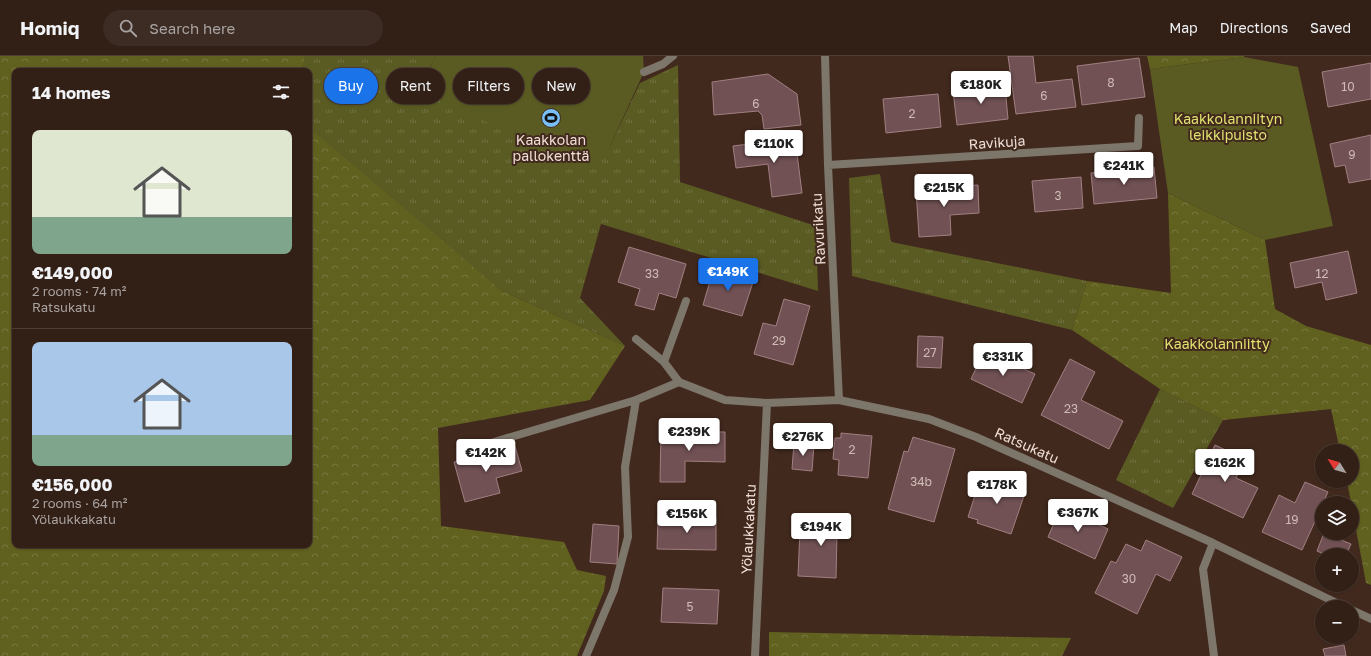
<!DOCTYPE html>
<meta charset="utf-8">
<style>
:root{--surface:#321f16;--page:#3d2c23;--text:#f1f3f6;--muted:#a8a2a1;--line:#4d3d35;--accent:#1a73e8}
body{margin:0;font-family:"Golos Text",sans-serif;background:var(--page);color:var(--text);height:100vh;display:flex;flex-direction:column;font-size:15px;white-space:nowrap}
*{box-sizing:border-box;margin:0}
p{font-size:13px;color:var(--muted)}
.icon{flex:none;width:22px;height:22px;fill:none;stroke:currentColor;stroke-width:2;stroke-linecap:round;stroke-linejoin:round}
.map{position:relative;flex:1;overflow:hidden}
.details{position:absolute;left:12px;top:12px;width:300px;height:480px;display:flex;flex-direction:column;background:var(--surface);border-radius:8px;box-shadow:0 1px 3px #0004,0 0 0 1px var(--line)}
.details>*{flex:none}
.hud{position:absolute;left:324px;top:12px;width:380px;height:36px;display:flex;gap:8px}
.needle{width:26px;rotate:307deg}
.controls{position:absolute;left:1315px;top:388px;display:grid;gap:8px}
.controls a{display:grid;place-items:center;width:44px;height:44px;border-radius:50%;background:var(--surface);box-shadow:0 1px 3px #0004,0 0 0 1px var(--line);font-size:20px}
.price{position:absolute;translate:-50% -34px;padding:0 9px;border-radius:4px;background:#fff;color:#222;font-size:13px;line-height:26px;filter:drop-shadow(0 1px 2px #0008)}
.price::after{content:'';position:absolute;left:50%;top:24px;width:12px;height:9px;margin-left:-6px;background:inherit;clip-path:polygon(0 0,100% 0,50% 100%)}
.price.on{background:var(--accent);color:#fff}
ul{padding:0;list-style:none}
li{display:grid;align-content:center;gap:8px;height:212px;padding:0 20px}
li+li{border-top:1px solid var(--line)}
li span{display:grid;place-items:center;height:124px;border-radius:8px;color:#555}
li>.icon{margin-inline-start:auto}
span .icon{width:72px;height:72px;fill:#fffc;stroke-width:1}
li b{font-size:17px}
h2{display:flex;justify-content:space-between;align-items:center;height:48px;padding:0 20px;font-size:17px}
.tag{padding:0 14px;border-radius:18px;background:var(--surface);box-shadow:0 1px 3px #0004,0 0 0 1px var(--line);font-size:14px;line-height:36px}
.tag.on{background:var(--accent);color:#fff}
header{display:flex;align-items:center;gap:24px;box-sizing:border-box;height:56px;padding:0 20px;background:var(--surface);border-bottom:1px solid var(--line)}
header strong{font-size:19px}
nav{display:flex;gap:22px;margin-inline-start:auto;font-size:14px}
.search{width:280px;height:36px;background:var(--page);display:flex;align-items:center;gap:10px;box-sizing:border-box;padding:0 14px;border-radius:22px;color:var(--muted);font-size:15px}
.map>svg:first-child{display:block}
</style>
<header>
<strong>Homiq</strong>
<div class="search"><svg class="icon" aria-label="search" viewBox="0 0 24 24"><circle cx="10" cy="10" r="6"/><path d="M15 15l6 6"/></svg>Search here</div>
<nav><a>Map</a><a>Directions</a><a>Saved</a></nav>
</header>
<div class="map">
<svg width="1371" height="600" viewBox="0 0 1371 600">
<defs>
<pattern id="grass-tufts" width="24" height="20" patternUnits="userSpaceOnUse"><rect width="24" height="20" fill="#5a5b22"/><path d="M3 7l-1-3M5 7V3M7 7l1-3M15 17l-1-3M17 17v-4M19 17l1-3" fill="none" stroke="#727241"/></pattern>
<pattern id="forest-crowns" width="20" height="18" patternUnits="userSpaceOnUse"><rect width="20" height="18" fill="#60611f"/><path d="M2 6a3 3 0 1 1 6 0M12 15a3 3 0 1 1 6 0" fill="none" stroke="#77773f"/></pattern>
</defs>
<rect width="100%" height="100%" fill="#42291d"/>
<!-- grass -->
<path fill="url(#grass-tufts)" d="M 214,0 L 436,0 L 419,33 L 610,90 L 640,27 L 678,9 L 680,126 L 816,170 L 818,235 L 601,168 L 580,242 L 625,290 L 502,235 L 309,78 L 309,15 L 232,15 Z
M 880,118 L 891,186 L 1087,225 L 1072,274 L 852,220 L 849,122 Z
M 1160,333 L 1223,364 L 1173,452 L 1116,424 Z"/>
<!-- forest -->
<path fill="url(#forest-crowns)" d="M 0,0 L 305,0 L 301,15 L 15,15 L 15,489 L 309,489 L 309,72 L 502,235 L 625,290 L 590,344 L 438,372 L 441,470 L 564,486 L 577,514 L 606,520 L 604,535 L 577,600 L 0,600 Z
M 1147,0 L 1244,0 L 1244,1 L 1150,13 Z
M 1168,137 L 1265,184 L 1275,253 L 1306,270 L 1371,289 L 1371,529 L 1366,527 L 1347,425 L 1352,425 L 1352,395 L 1340,395 L 1331,353 L 1223,364 L 1160,333 L 1072,274 L 1087,225 L 1171,237 Z
M 769,576 L 1071,582 L 1062,600 L 769,600 Z"/>
<!-- park -->
<path fill="#5a5b22" d="M 436,0 L 643,0 L 644,16 L 610,90 C 602,99 589,108 576,107 C 571,106 565,103 561,102 L 419,33 Z
M 1244,1 L 1298,11 L 1333,170 L 1265,184 L 1168,137 L 1150,13 Z"/>
<!-- building -->
<path fill="#715154" stroke="#a17f82" d="M 1008,0 L 1033,0 L 1036,27 L 1072,23 L 1076,51 L 1016,58 Z
M 1139,2 L 1145,41 L 1082,49 L 1077,10 Z
M 1371,7 L 1371,43 L 1328,51 L 1322,16 Z
M 768,18 L 797,38 L 801,69 L 764,73 L 762,59 L 758,55 L 714,59 L 712,26 Z
M 1005,30 L 1008,63 L 957,69 L 953,35 Z
M 938,38 L 941,71 L 886,77 L 883,43 Z
M 1371,79 L 1371,123 L 1349,127 L 1345,109 L 1335,111 L 1330,88 Z
M 795,82 L 802,137 L 772,141 L 768,108 L 736,112 L 733,90 Z
M 1154,111 L 1157,142 L 1094,148 L 1091,117 Z
M 1081,121 L 1083,152 L 1035,156 L 1032,125 Z
M 978,129 L 979,157 L 950,159 L 951,179 L 919,181 L 916,133 Z
M 629,191 L 686,208 L 676,242 L 659,237 L 654,254 L 635,249 L 640,233 L 618,226 Z
M 1348,195 L 1357,237 L 1326,244 L 1322,226 L 1295,232 L 1290,207 Z
M 714,211 L 754,223 L 742,260 L 703,249 Z
M 784,243 L 810,250 L 793,309 L 754,298 L 763,267 L 776,270 Z
M 918,280 L 943,281 L 941,312 L 917,311 Z
M 984,295 L 1035,318 L 1022,347 L 971,323 Z
M 1070,303 L 1095,316 L 1081,344 L 1123,365 L 1109,393 L 1041,359 Z
M 661,375 L 725,376 L 725,406 L 685,405 L 685,426 L 660,426 Z
M 841,377 L 872,380 L 868,422 L 838,419 L 839,404 L 833,403 L 835,382 L 841,382 Z
M 913,381 L 955,393 L 934,466 L 888,453 L 904,395 L 908,396 Z
M 794,387 L 814,389 L 812,415 L 792,413 Z
M 1215,389 L 1245,403 L 1236,422 L 1258,432 L 1243,462 L 1192,438 Z
M 515,390 L 522,415 L 496,422 L 500,437 L 465,446 L 454,406 Z
M 992,423 L 1026,434 L 1011,478 L 977,467 L 978,464 L 968,461 L 980,424 L 990,427 Z
M 1305,426 L 1328,436 L 1323,447 L 1322,447 L 1322,450 L 1302,494 L 1262,476 L 1279,439 L 1295,447 Z
M 1061,451 L 1108,473 L 1095,503 L 1048,481 Z
M 812,460 L 848,461 L 848,479 L 837,479 L 836,522 L 798,520 L 800,473 L 812,474 Z
M 658,461 L 716,462 L 716,494 L 657,493 Z
M 593,468 L 619,470 L 617,508 L 590,506 Z
M 1324,477 L 1351,488 L 1346,499 L 1326,499 L 1317,495 Z
M 1146,484 L 1182,501 L 1170,525 L 1156,518 L 1137,558 L 1095,537 L 1111,505 L 1116,507 L 1126,488 L 1141,495 Z
M 663,532 L 719,534 L 717,568 L 661,566 Z
M 1344,589 L 1346,600 L 1325,600 L 1323,593 Z"/>
<g fill="none" stroke-linecap="round" stroke-linejoin="round">
<!-- lane -->
<path stroke="#7d766b" stroke-width="8" d="M 644,16 L 663,8 L 673,0
M 664,306 L 686,245
M 494,386 L 636,344 L 679,326 L 664,306 L 636,283
M 586,600 L 614,534 L 628,481 L 625,411 L 636,344"/>
<!-- street -->
<path stroke="#7d766b" stroke-width="8" d="M 825,0 L 828,109 L 839,344
M 828,109 L 1138,90 L 1139,62
M 679,326 L 725,344 L 767,347 L 839,344 L 929,363 L 976,381 L 1213,487 L 1345,551
M 1213,487 L 1203,513 L 1214,600
M 1352,554 L 1371,563
M 755,600 L 767,347"/>
</g>
<!-- icons -->
<defs>
<g id="stadium-disc" transform="scale(1)"><circle r="9.5" fill="#78bff7" stroke="#42291d"/><path d="M0-5a6.5 5 0 1 0 0 10a6.5 5 0 1 0 0-10ZM-3.5-1.8h7v3.6h-7Z" fill="#111"/></g>
</defs>
<g fill-rule="evenodd">
<use href="#stadium-disc" x="551" y="62"/>
</g>
<g text-anchor="middle" dominant-baseline="central" stroke-width="4" stroke-linejoin="round" paint-order="stroke">
<!-- number labels -->
<g font-size="12" fill="#d0bcb7">
<text x="1111" y="26">8</text>
<text x="1348" y="30">10</text>
<text x="1044" y="39">6</text>
<text x="756" y="47">6</text>
<text x="912" y="57">2</text>
<text x="1352" y="98">9</text>
<text x="1058" y="139">3</text>
<text x="652" y="217">33</text>
<text x="1322" y="217">12</text>
<text x="779" y="284">29</text>
<text x="930" y="296">27</text>
<text x="1071" y="352">23</text>
<text x="852" y="393">2</text>
<text x="921" y="425">34b</text>
<text x="1292" y="463">19</text>
<text x="1129" y="522">30</text>
<text x="690" y="550">5</text>
</g>
<!-- park labels -->
<g font-size="14" fill="#e0e370" stroke="#42291d">
<text x="1228" y="62">Kaakkolanniityn<tspan x="1228" dy="16">leikkipuisto</tspan></text>
<text x="1217" y="287">Kaakkolanniitty</text>
</g>
<!-- poi labels -->
<g font-size="14" fill="#f0dfd8" stroke="#42291d">
<text x="551" y="83">Kaakkolan<tspan x="551" dy="16">pallokenttä</tspan></text>
</g>
<!-- street labels -->
<g font-size="14" fill="#f0dfd8" stroke="#42291d">
<text transform="translate(997 86) rotate(-4)">Ravikuja</text>
<text transform="translate(818 173) rotate(-93)">Ravurikatu</text>
<text transform="translate(1027 389) rotate(24)">Ratsukatu</text>
<text transform="translate(748 473) rotate(-87)">Yölaukkakatu</text>
</g>
</g>
</svg>
<div class="controls">
<a><svg class="needle" viewBox="-14 -14 28 28"><path d="M0-13l5 13h-10z" fill="#e53935"/><path d="M0 13l5-13h-10z" fill="#a8a2a1"/></svg></a>
<a><svg class="icon" aria-label="layers" viewBox="0 0 24 24"><path d="M12 4l9 5-9 5-9-5zM3 14l9 5 9-5"/></svg></a>
<a>+</a>
<a>−</a>
</div>
<b class="price" style="left:981px;top:49px">€180K</b>
<b class="price" style="left:774px;top:108px">€110K</b>
<b class="price" style="left:1124px;top:130px">€241K</b>
<b class="price" style="left:944px;top:152px">€215K</b>
<b class="price on" style="left:728px;top:236px">€149K</b>
<b class="price" style="left:1003px;top:321px">€331K</b>
<b class="price" style="left:689px;top:396px">€239K</b>
<b class="price" style="left:803px;top:401px">€276K</b>
<b class="price" style="left:486px;top:417px">€142K</b>
<b class="price" style="left:1225px;top:427px">€162K</b>
<b class="price" style="left:997px;top:449px">€178K</b>
<b class="price" style="left:1078px;top:477px">€367K</b>
<b class="price" style="left:687px;top:478px">€156K</b>
<b class="price" style="left:821px;top:491px">€194K</b>
<div class="hud">
<a class="tag on">Buy</a>
<a class="tag">Rent</a>
<a class="tag">Filters</a>
<a class="tag">New</a>
</div>
<section class="details">
<h2>14 homes<svg class="icon" aria-label="filters" viewBox="0 0 24 24"><path d="M4 7h16M4 17h16"/><circle cx="9" cy="7" r="2"/><circle cx="15" cy="17" r="2"/></svg></h2>
<ul>
<li><span style="background:linear-gradient(#dfe7d0 70%,#7fa58c 0)"><svg class="icon" aria-label="home" viewBox="0 0 24 24"><path d="M3 11l9-7 9 7M6 9v11h12V9"/></svg></span><div><b>€149,000</b><p>2 rooms · 74 m²</p><p>Ratsukatu</p></div></li>
<li><span style="background:linear-gradient(#a9c7e8 75%,#7fa58c 0)"><svg class="icon" aria-label="home" viewBox="0 0 24 24"><path d="M3 11l9-7 9 7M6 9v11h12V9"/></svg></span><div><b>€156,000</b><p>2 rooms · 64 m²</p><p>Yölaukkakatu</p></div></li>
</ul>
</section>
</div>
